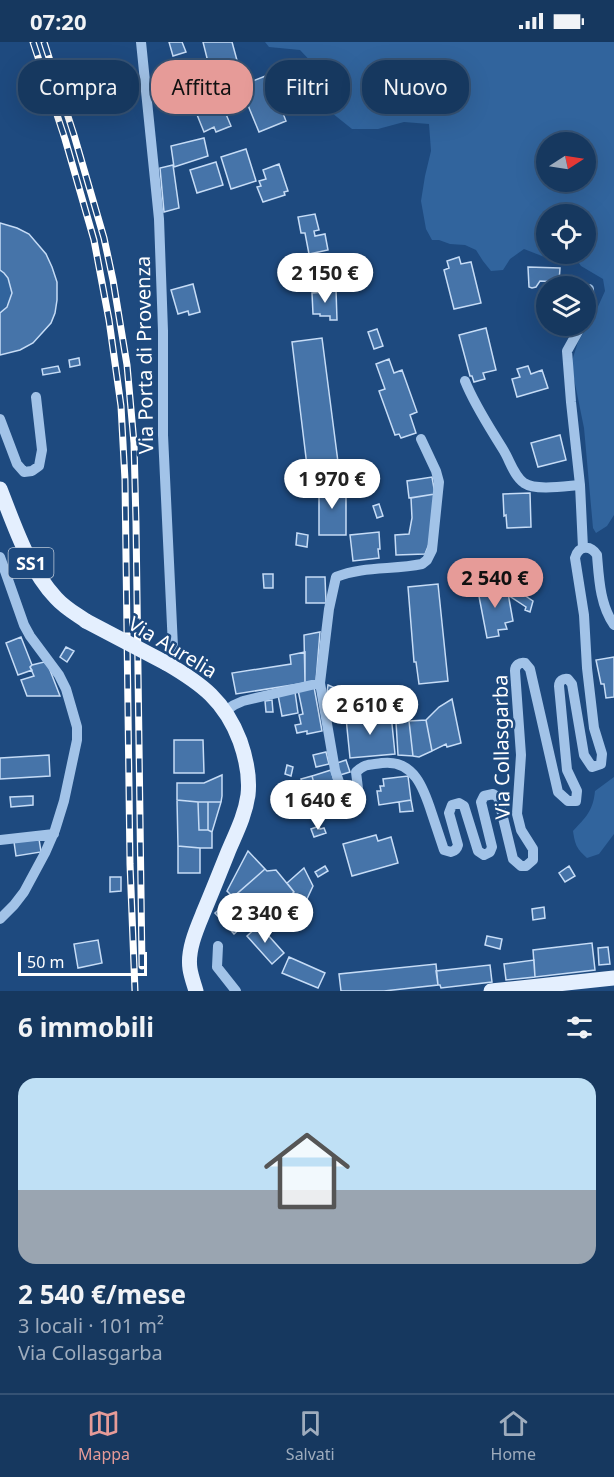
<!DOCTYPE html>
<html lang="it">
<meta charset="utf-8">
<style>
:root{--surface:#16385f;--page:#234368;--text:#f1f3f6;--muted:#9eacbd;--line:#355274;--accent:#e69b98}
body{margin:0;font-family:"Noto Sans",sans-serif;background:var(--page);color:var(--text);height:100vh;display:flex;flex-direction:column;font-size:22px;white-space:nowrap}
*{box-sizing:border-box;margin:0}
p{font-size:20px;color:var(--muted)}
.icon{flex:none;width:33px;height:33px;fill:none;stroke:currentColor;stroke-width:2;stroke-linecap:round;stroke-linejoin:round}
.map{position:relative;height:949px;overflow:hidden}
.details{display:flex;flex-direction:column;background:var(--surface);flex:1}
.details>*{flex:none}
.guide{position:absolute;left:18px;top:18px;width:579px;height:54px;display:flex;gap:12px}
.needle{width:39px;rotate:78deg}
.controls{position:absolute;left:536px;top:90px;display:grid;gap:12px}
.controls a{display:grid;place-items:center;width:60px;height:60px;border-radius:50%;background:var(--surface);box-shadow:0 6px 24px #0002,0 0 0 2px var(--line);font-size:30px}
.scale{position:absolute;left:18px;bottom:15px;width:129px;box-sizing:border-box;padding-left:6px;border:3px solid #fff;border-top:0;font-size:16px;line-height:21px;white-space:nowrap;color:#fff;-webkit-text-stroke:4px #1e4a7f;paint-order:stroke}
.price{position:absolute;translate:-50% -51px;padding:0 14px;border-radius:21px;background:#fff;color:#222;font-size:20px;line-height:39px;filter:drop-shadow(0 2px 3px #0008)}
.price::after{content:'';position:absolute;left:50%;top:36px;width:18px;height:14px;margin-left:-9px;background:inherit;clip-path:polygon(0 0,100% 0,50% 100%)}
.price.current{background:var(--accent);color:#111}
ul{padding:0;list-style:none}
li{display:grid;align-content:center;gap:12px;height:318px;padding:0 18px}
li+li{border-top:2px solid var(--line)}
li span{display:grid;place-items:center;height:186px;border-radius:18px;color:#555}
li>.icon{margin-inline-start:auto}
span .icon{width:108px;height:108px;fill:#fffc;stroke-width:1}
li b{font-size:26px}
h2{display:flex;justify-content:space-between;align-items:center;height:72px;padding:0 18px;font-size:26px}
.chip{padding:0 21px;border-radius:24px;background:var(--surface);box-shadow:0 6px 24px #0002,0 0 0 2px var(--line);font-size:21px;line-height:54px}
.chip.current{background:var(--accent);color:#111}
.status{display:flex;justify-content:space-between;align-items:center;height:42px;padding:0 30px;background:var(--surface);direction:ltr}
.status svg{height:16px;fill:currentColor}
.tab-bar{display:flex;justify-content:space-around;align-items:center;height:84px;border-top:2px solid var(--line);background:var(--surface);font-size:16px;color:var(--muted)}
.tab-bar a{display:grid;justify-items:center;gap:3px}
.tab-bar .current{color:var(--accent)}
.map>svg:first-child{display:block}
</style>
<div class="status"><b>07:20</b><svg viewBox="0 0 49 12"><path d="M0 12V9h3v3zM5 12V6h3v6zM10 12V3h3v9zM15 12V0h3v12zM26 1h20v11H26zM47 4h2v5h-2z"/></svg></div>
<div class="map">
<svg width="614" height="949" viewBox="0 0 614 949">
<rect width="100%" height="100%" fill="#1e4a7f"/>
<!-- green -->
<path fill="#31649d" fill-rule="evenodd" d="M 265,0 L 614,0 L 614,473 L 607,484 L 596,491 L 593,486 L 584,386 L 571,322 L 578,300 L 596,269 L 605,249 L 603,237 L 581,224 L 574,214 L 560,217 L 547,216 L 524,207 L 510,217 L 503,228 L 491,229 L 483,219 L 476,208 L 465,203 L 450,202 L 439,198 L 432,198 L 426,187 L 421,159 L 425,134 L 431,109 L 429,82 L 404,80 L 378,87 L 352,87 L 332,71 L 317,26 L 300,8 L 269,5 ZM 546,100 L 585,100 L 585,140 L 546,140 ZM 546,172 L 585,172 L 585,212 L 546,212 Z
M 0,228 C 17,238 13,260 0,271 Z
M 614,735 L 614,792 L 599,812 L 587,816 C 577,807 575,803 573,789 C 586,775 593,769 595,749 Z"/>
<!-- building -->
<path fill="#4674a9" stroke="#c6dcf6" stroke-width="1.5" d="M 169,0 L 182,0 L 186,10 L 173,14 Z
M 203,0 L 232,0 L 238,22 L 227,25 L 225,19 L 209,24 Z
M 294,19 L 305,33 L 285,46 L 272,32 L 280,27 L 285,26 L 283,22 Z
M 268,33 L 286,79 L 259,90 L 240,44 Z
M 212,39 L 231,84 L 216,90 L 214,85 L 204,90 L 189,53 L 199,49 L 197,45 Z
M 204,96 L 208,114 L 174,125 L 171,104 Z
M 246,107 L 256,139 L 231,147 L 221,115 Z
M 216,120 L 223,143 L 197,151 L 190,128 Z
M 279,122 L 288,149 L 284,150 L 285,153 L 263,160 L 257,145 L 261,144 L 259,139 L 266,137 L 263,128 Z
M 173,123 L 179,166 L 164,170 L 160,126 Z
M 315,172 L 319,188 L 314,189 L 315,194 L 325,192 L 328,208 L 309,212 L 305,191 L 301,191 L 298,175 Z
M 0,181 L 17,186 L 29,192 L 46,212 L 52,225 L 57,240 L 57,258 L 55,271 L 51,281 L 33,301 L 20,308 L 0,313 L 0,271 L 7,265 L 12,251 L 8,236 L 4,231 L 0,228 Z
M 459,215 L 461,222 L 471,220 L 481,261 L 454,267 L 444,228 L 449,226 L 447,219 Z
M 314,223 L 324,223 L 325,240 L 315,240 Z
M 528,225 L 560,226 L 559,240 L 540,239 L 536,245 L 532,246 L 529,245 Z
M 193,242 L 200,270 L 189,273 L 188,269 L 178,272 L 171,248 Z
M 336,247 L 337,278 L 330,278 L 330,274 L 320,274 L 320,272 L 313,272 L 312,251 L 323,250 L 323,248 Z
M 486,286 L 496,328 L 483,331 L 485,337 L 474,340 L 472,334 L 470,334 L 459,293 Z
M 377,287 L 383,304 L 374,307 L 368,290 Z
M 322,296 L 338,420 L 307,424 L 292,300 Z
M 79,316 L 80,323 L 70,325 L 69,318 Z
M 389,317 L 394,331 L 402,328 L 417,370 L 410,373 L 416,391 L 401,396 L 399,392 L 395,393 L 379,349 L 385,347 L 376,322 Z
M 58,324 L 60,330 L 43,333 L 42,327 Z
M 528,324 L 531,332 L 542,328 L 548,346 L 517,355 L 512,337 L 520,335 L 517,327 Z
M 560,393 L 566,418 L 538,425 L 531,401 Z
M 432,435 L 435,452 L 409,456 L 407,439 Z
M 319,442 L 346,443 L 346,493 L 319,493 Z
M 530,451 L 531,485 L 507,486 L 506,473 L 504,474 L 503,452 Z
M 435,452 L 429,502 L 425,512 L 396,513 L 395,493 L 409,492 L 412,476 L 411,456 Z
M 379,462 L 383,474 L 377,476 L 373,464 Z
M 379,490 L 380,507 L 378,507 L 379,516 L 353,519 L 350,493 Z
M 297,491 L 308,493 L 307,505 L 296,503 Z
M 263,532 L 273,532 L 273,546 L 264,546 Z
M 306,535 L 325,535 L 326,561 L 306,561 Z
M 490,541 L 490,546 L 503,544 L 504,551 L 508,551 L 513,579 L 505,581 L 507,587 L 498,588 L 499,594 L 487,596 L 477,544 Z
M 438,542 L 448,639 L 419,642 L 416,620 L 414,620 L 408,545 Z
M 512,545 L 533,559 L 530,570 L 525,568 L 526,565 L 508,553 Z
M 320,590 L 316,639 L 305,641 L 304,593 Z
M 21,595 L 32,623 L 30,625 L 32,628 L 18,633 L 6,601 Z
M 66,605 L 74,609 L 67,620 L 60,615 Z
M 305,610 L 305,641 L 236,652 L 232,631 L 291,622 L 290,613 Z
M 614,615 L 614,655 L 606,656 L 604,642 L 601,642 L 596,618 Z
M 44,620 L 48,623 L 60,654 L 27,654 L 21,638 L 34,634 L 30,625 L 32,623 Z
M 328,643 L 342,649 L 341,662 L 326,658 Z
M 314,645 L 322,689 L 307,692 L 307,689 L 297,691 L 295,683 L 301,682 L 299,673 L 303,672 L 298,648 Z
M 295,650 L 298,671 L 282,674 L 278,653 Z
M 452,657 L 461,701 L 447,705 L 446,702 L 432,709 L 426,678 L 439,665 Z
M 272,658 L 273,670 L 266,670 L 265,659 Z
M 391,672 L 395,712 L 350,716 L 346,676 Z
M 426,678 L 432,709 L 419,715 L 413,714 L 409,679 Z
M 409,679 L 413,714 L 398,713 L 396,680 Z
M 174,698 L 203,698 L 204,731 L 174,731 Z
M 326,710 L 329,722 L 316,725 L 313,713 Z
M 49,713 L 50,734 L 0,737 L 0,716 Z
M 346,718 L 350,730 L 340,733 L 337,721 Z
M 287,723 L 293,725 L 291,734 L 285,732 Z
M 331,728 L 337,749 L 313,757 L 310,747 L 315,745 L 312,734 Z
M 222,733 L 222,754 L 221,760 L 198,760 L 177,758 L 177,741 L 204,741 Z
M 312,734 L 315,745 L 310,747 L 313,757 L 325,753 L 328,763 L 311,769 L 301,737 Z
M 408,734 L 411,758 L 379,763 L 377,749 L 381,749 L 380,744 L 384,744 L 383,737 Z
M 33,754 L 33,763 L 11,765 L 10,755 Z
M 177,758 L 198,760 L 199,788 L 208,788 L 212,790 L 212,806 L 200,806 L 178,804 Z
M 411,758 L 413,769 L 400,770 L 399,760 Z
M 198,760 L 208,760 L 208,788 L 199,788 Z
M 208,760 L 221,760 L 212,790 L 208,788 Z
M 319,784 L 320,787 L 324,786 L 326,791 L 314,795 L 311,787 Z
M 376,793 L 378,799 L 391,795 L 398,821 L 352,834 L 343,802 Z
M 39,797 L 41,810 L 16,814 L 14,800 Z
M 178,804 L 200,806 L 200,831 L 178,831 Z
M 248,809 L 265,827 L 233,855 L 227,849 Z
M 325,824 L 328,829 L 318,835 L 315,830 Z
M 569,824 L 575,834 L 565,840 L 559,831 Z
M 304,826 L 313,844 L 306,859 L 292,872 L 282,861 L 294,850 L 287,841 Z
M 265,827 L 267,829 L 276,828 L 294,850 L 268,873 L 262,867 L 234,892 L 215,871 Z
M 110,835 L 121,835 L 121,849 L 110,850 Z
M 282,861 L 288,867 L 282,874 L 275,867 Z
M 544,865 L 545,876 L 533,878 L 532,867 Z
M 259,883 L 284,911 L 272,922 L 247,894 Z
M 487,894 L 502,897 L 500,907 L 485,903 Z
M 98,898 L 102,921 L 78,926 L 74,902 Z
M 592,901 L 595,928 L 535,935 L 533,908 Z
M 608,905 L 610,922 L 599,923 L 598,906 Z
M 289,915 L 325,931 L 318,946 L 282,931 Z
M 534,918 L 535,935 L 506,938 L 504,922 Z
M 436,922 L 438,943 L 384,949 L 341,949 L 339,932 Z
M 490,923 L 492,940 L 441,946 L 440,943 L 438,943 L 436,929 Z"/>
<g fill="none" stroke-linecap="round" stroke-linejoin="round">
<!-- minor -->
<path stroke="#a2c3e8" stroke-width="10" d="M 141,0 L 159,177 L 163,289 L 163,393 L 174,626
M 585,276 L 590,267 L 589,247
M 581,284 L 567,309 L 571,360 L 580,443 L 583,506
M 465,339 C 475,364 490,386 504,409 C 510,419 514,434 524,441 C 536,449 566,444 580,443
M 0,377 L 17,422 L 24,430 L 32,429 L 39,424 L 42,408 L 36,355
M 0,515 L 24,583 L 30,594 L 59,633 L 66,647 L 77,685 L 77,698 L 64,759 L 55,788 L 45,811 L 24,850 L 14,863 L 0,877
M 320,641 L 329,567 L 336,535 C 363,524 393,528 422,522 L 427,518 L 432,508 L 439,440 L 436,429 L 421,397
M 225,669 L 234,663 L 243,659 L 320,641 L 335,728 L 348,766 L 354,769 L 358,767 L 360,763 L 356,730 C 366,721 369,723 382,721 C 414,717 424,747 432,772 C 436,784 440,796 444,808 L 451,810 C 455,809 457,807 458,803 L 449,771 L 452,763 L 459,761 L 464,764 L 478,809 L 484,813 L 490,810 L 492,805 L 481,760 L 484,754 L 493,752 L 498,755 L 513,817 L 521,824 L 526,824 L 533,818 L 533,807 L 521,788 L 517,772 L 521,713 L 515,629 C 515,623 520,620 525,621 L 530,627 L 558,750 L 568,759 L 576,759 L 577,749 L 567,728 L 559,644 C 559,639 563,636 568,637 L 572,642 L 584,713 L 592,725 L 601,722 L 602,712 L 594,686 L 587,626 L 584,573 L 575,516 C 578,504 590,502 597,513 C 599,537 600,563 614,583
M 0,798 L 54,792
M 218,904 L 217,925 L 236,949"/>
<!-- major -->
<path stroke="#e4effe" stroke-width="15" d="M 0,447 C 15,485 28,526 56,556 C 65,566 76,572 86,579
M 166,621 C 202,642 225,659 240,699 C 246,716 250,735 248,753 C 245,774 236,791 228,810 C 220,830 212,850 204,869 C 197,886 187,908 190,927 C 191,934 194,942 196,949
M 491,949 L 614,936"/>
<!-- rail casing -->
<g stroke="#fff" stroke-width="7">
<path id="rail" d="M 33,0 L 65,97 L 94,198 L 109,278 L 121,364 L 125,438 L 130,822 L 135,949
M 44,0 L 74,93 L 104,196 L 113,238 L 127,323 L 134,401 L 136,481 L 142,924"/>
</g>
<!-- rail -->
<use href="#rail" stroke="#1e4a7f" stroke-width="4.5" stroke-dasharray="14" stroke-linecap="butt"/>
<!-- major-bridge -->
<path stroke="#e4effe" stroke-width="15" d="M 86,579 L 166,621"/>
</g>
<g text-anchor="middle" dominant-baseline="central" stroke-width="5" stroke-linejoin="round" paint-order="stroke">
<!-- shield labels -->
<rect fill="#1e4a7f" stroke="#bcc9d9" stroke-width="1.5" x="8.5" y="506" width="45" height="30" rx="4.5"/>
<g font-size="18" font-weight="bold" fill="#fff">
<text x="31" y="521">SS1</text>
</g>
<!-- street labels -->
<g font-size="20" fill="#fff" stroke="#1e4a7f">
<text transform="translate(144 313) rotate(-91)">Via Porta di Provenza</text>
<text transform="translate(173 605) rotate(31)">Via Aurelia</text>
<text transform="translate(501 705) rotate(-91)">Via Collasgarba</text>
</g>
</g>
</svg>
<div class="controls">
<a><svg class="needle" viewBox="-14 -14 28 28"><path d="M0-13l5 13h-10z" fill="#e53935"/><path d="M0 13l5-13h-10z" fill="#9eacbd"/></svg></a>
<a><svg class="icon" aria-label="locate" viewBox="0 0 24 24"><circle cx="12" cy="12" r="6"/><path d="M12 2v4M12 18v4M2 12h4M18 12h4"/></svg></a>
<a><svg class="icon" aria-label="layers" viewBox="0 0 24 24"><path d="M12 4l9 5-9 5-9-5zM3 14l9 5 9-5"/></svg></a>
</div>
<div class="scale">50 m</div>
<b class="price" style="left:325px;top:262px">2 150 €</b>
<b class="price" style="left:332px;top:468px">1 970 €</b>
<b class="price current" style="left:495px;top:567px">2 540 €</b>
<b class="price" style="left:370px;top:694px">2 610 €</b>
<b class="price" style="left:318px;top:789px">1 640 €</b>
<b class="price" style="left:265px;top:902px">2 340 €</b>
<div class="guide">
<a class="chip">Compra</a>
<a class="chip current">Affitta</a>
<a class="chip">Filtri</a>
<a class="chip">Nuovo</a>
</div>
</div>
<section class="details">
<h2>6 immobili<svg class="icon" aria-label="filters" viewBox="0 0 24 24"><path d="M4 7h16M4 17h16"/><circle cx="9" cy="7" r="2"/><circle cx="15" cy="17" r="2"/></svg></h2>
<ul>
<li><span style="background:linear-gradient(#bfe0f5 60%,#9aa5b1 0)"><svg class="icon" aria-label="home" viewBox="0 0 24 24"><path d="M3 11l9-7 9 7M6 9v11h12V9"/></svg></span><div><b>2 540 €/mese</b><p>3 locali · 101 m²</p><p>Via Collasgarba</p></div></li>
</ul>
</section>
<nav class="tab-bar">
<a class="current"><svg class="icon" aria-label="map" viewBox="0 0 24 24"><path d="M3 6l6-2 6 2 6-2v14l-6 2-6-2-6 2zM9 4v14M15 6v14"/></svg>Mappa</a>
<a><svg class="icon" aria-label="saved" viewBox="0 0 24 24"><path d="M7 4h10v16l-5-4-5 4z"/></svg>Salvati</a>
<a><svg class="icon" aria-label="home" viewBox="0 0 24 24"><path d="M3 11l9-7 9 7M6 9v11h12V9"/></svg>Home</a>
</nav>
